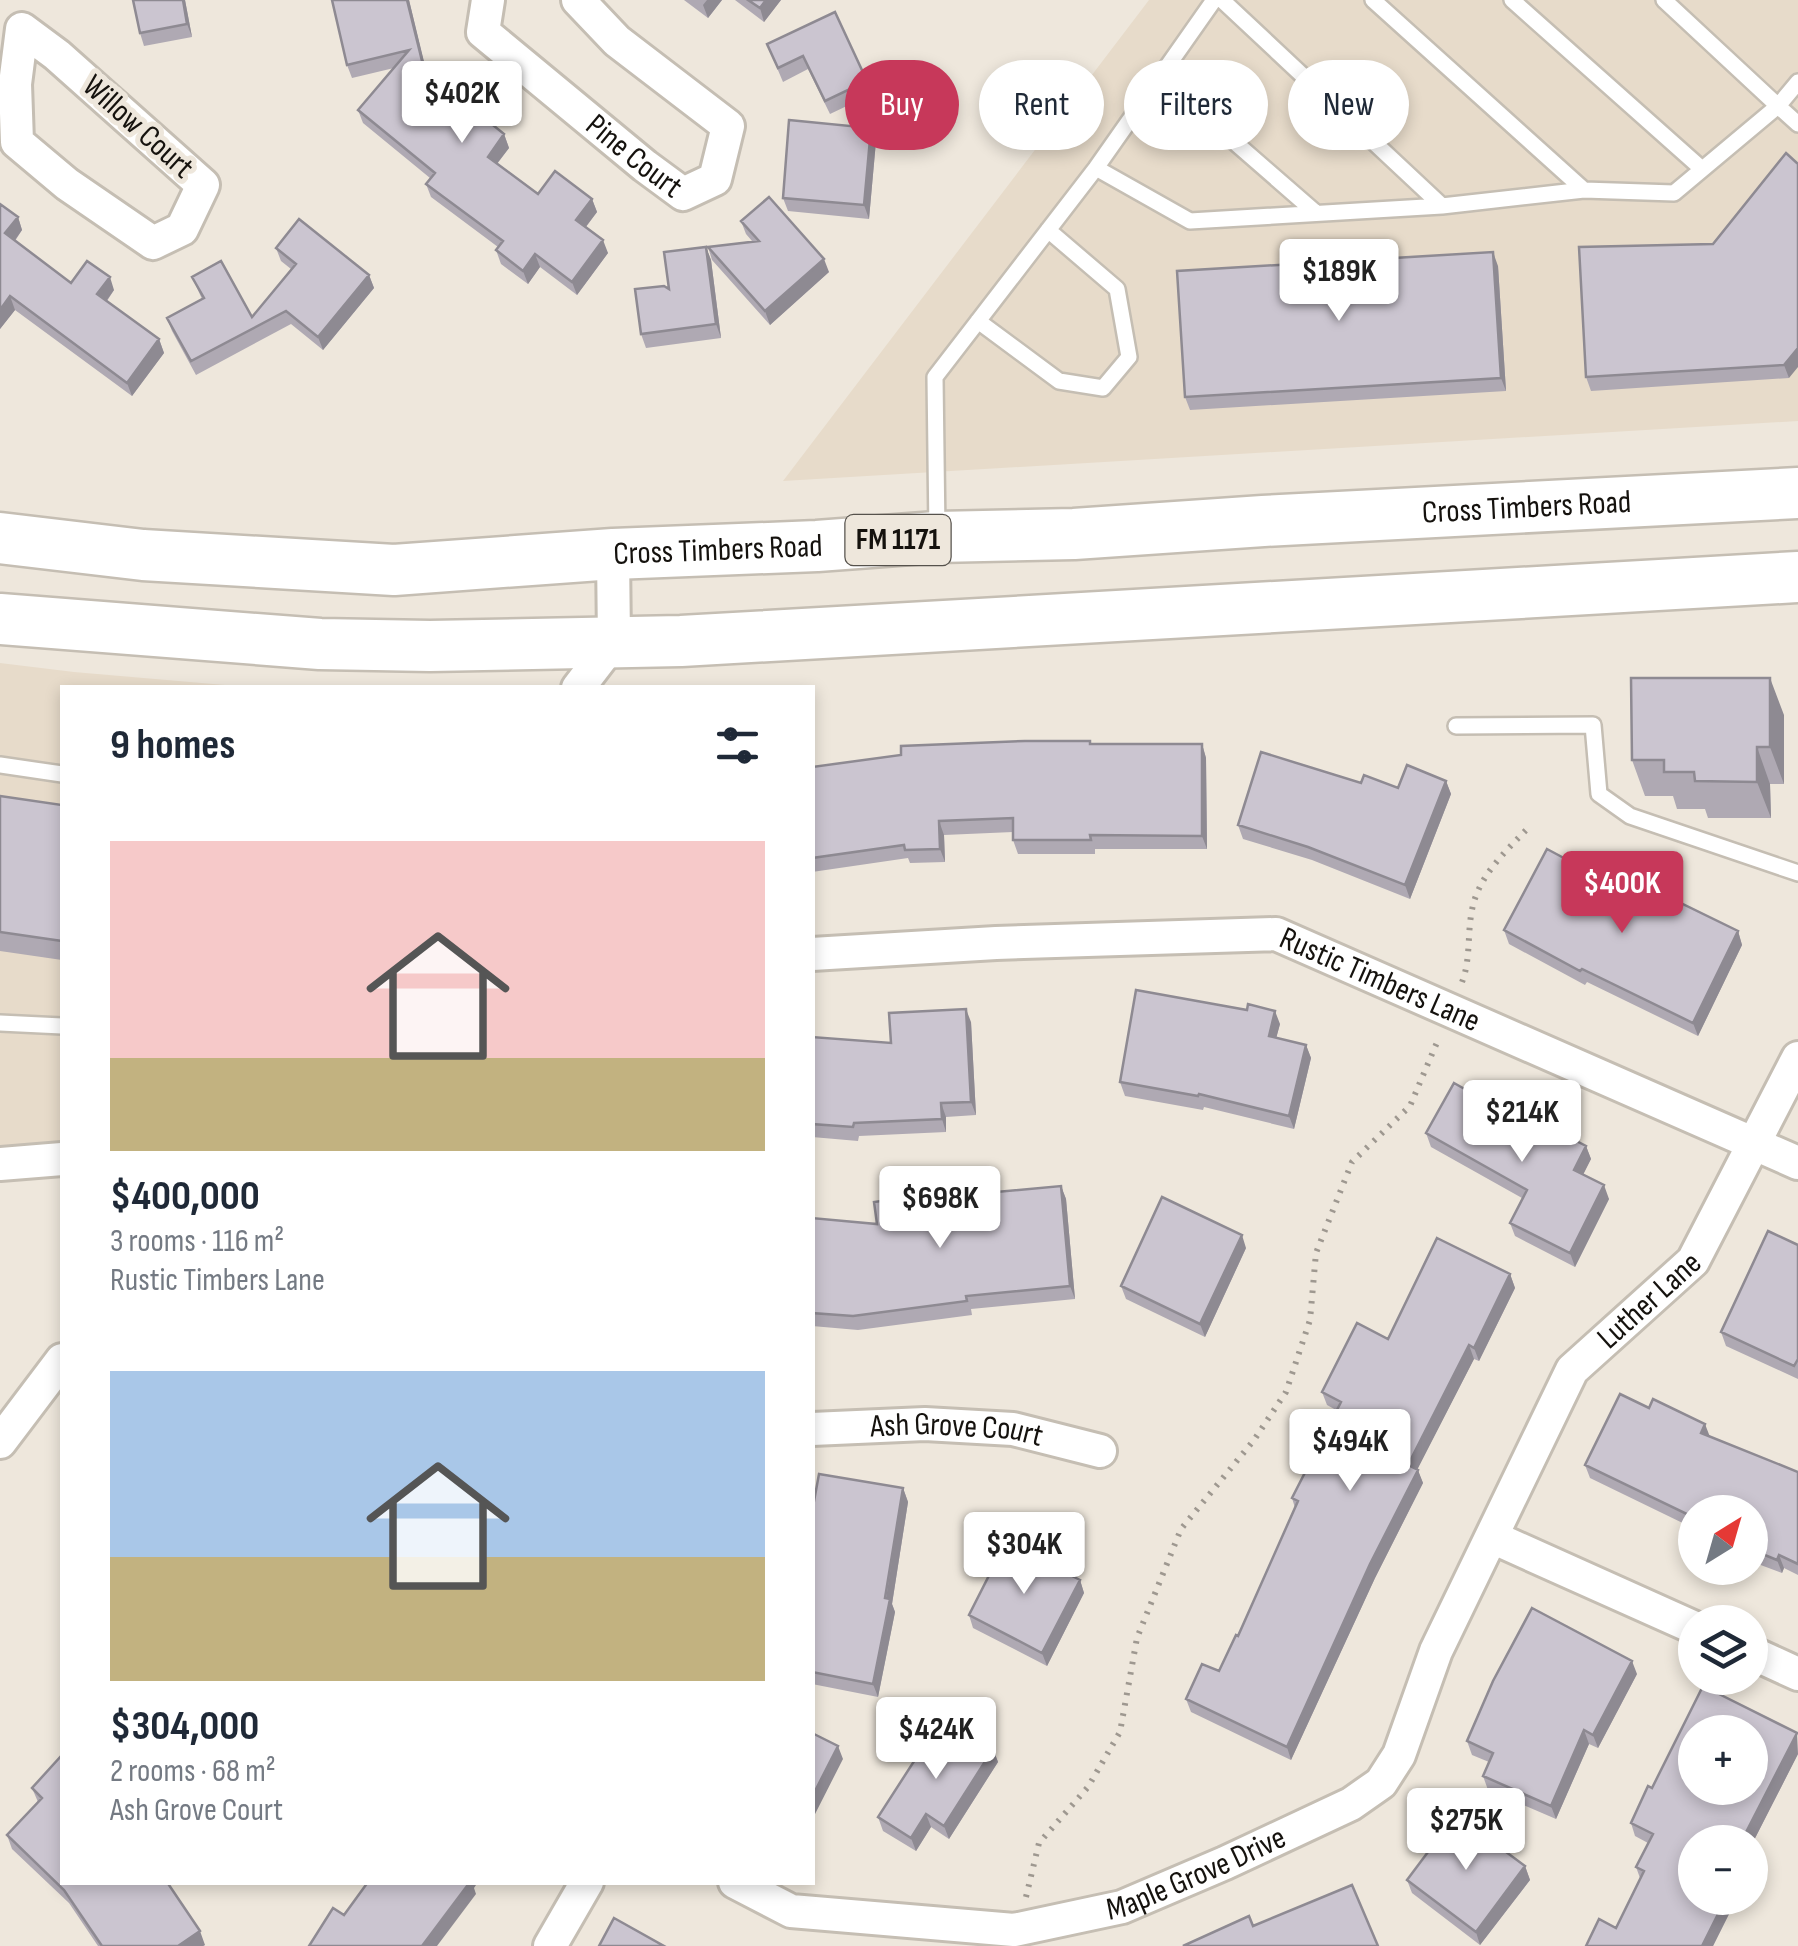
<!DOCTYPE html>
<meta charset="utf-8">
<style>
:root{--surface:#fff;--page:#f2f2f3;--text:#1f2937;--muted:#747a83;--accent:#c7385a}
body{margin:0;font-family:"Sofia Sans Condensed",sans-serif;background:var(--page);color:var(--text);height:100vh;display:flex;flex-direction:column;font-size:38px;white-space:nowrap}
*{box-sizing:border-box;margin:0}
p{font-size:32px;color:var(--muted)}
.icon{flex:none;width:55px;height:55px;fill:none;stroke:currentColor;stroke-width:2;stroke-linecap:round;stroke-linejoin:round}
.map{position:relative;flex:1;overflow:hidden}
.sheet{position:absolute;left:60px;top:685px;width:755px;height:1200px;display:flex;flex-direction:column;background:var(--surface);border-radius:0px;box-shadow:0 5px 15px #0003}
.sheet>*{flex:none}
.top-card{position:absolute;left:845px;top:60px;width:802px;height:90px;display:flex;gap:20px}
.needle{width:65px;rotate:37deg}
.buttons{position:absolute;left:1678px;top:1495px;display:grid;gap:20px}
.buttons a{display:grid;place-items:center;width:90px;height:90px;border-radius:50%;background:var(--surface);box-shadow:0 5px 15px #0003;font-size:50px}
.price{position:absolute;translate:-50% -85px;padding:0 22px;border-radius:10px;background:#fff;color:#222;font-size:32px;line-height:65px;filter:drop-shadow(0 2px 5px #0008)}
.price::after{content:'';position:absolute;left:50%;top:60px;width:30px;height:22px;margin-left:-15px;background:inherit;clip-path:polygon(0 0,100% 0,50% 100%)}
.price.selected{background:var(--accent);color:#fff}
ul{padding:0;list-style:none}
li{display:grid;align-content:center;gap:20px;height:530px;padding:0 50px}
li span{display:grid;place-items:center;height:310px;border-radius:0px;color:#555}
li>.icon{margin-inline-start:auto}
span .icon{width:180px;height:180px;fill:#fffc;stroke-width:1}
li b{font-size:42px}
h2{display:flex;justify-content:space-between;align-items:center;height:120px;padding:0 50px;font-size:42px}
.pill{padding:0 35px;border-radius:45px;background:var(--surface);box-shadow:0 5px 15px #0003;font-size:35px;line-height:90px}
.pill.selected{background:var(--accent);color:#fff}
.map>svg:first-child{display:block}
</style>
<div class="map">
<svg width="1798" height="1946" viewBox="0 0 1798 1946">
<rect width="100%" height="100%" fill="#eee7dc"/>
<!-- built -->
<path fill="#e7dbca" d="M 1149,0 L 1798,0 L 1798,421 L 783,481 Z
M 0,663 L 74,672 L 248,687 L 62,688 L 62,1146 L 0,1153 Z"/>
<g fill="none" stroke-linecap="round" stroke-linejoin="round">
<!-- lane casing -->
<g stroke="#c5beb3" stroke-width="20">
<path id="lane" d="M 1222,0 L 1442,206
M 1373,0 L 1584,190
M 1512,0 L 1702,169
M 1161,78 L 1316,213
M 1798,82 L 1778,106 L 1798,124
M 1096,168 L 1190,221 L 1442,206 L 1584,190 L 1674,193 L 1778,106 L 1664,0
M 978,321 L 1059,381 L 1103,388 L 1129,357 L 1117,289 L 1048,230
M 937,533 L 935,377 L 1096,168 L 1214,0
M 1456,726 L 1593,725 L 1599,794 L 1630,816 L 1798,873
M 0,765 L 62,774
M 0,1023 L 62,1026"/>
</g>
<!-- street casing -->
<g stroke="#c5beb3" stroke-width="38">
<g id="street">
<path id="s1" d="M 488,0 L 483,32 L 645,166 L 683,194 L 715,179 L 728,126 L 617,41 L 578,0"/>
<path d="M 22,29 L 57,55 L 203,185 L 182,229 L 153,243 L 67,184 L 17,142 L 15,84 Z"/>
<path d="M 578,688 L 614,641 L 613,554"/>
<path id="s2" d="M 812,954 L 996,943 L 1276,934 L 1798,1163"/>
<path d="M 0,1164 L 62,1159"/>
<path id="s3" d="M 812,1429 L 925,1424 L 1013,1429 L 1100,1451"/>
<path d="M 0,1442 L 62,1360"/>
<path d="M 1492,1537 L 1695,1628"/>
<path d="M 1750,1652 L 1798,1674"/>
<path id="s4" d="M 735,1882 L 791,1911 L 1014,1930 L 1122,1907 L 1225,1863 L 1351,1804 L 1381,1783 L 1399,1755 L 1436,1651 L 1572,1370 L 1693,1261 L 1798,1058"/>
<path d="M 550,1946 L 587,1882"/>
</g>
</g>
<!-- primary casing -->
<g stroke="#c5beb3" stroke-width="55">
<g id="primary">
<path id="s5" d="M 0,538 L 143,555 L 394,570 L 613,554 L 817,546 L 937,537 L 1074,534 L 1263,521 L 1798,493"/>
<path d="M 0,619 L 320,644 L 430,646 L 681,641 L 1798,577"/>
</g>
</g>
<!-- path -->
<path stroke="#9e9890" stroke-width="6" stroke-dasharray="2.5 8" stroke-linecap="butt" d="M 1462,982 C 1471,959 1467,934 1472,910 C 1478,877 1504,853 1526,830
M 1026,1897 L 1039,1843 L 1088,1787 L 1120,1732 L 1137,1638 L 1181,1529 L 1254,1440 L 1286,1392 L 1310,1320 L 1316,1253 L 1352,1162 L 1410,1106 L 1438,1040"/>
<!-- lane -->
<use href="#lane" stroke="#fff" stroke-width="15"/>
<!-- street -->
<use href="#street" stroke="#fff" stroke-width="32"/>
<!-- primary -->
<use href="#primary" stroke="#fff" stroke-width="50"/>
</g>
<!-- wall -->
<path fill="#afa9b3" d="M 185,0 L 192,37 L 144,46 L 140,33 Z
M 409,0 L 426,71 L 504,134 L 509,148 L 497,164 L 538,194 L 592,199 L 597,212 L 586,227 L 608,253 L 577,295 L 540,267 L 528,284 L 501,264 L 496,250 L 498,247 L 431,197 L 426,184 L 430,178 L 363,123 L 358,110 L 394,68 L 352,78 L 347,65 Z
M 684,0 L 722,0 L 708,18 Z
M 735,0 L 781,0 L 764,22 Z
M 835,12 L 872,94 L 830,114 L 808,69 L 783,82 L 767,44 Z
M 871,128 L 876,141 L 869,219 L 788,211 L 783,198 Z
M 1786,153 L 1789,378 L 1591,391 L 1586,377 L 1713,244 Z
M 18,217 L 22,230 L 15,241 L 71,283 L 114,290 L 107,301 L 159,339 L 164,353 L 132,396 L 15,310 L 0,329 Z
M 741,221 L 829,272 L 770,325 L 712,260 L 708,247 L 752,241 L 746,234 Z
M 706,247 L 711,260 L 721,338 L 646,348 L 641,334 L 669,289 Z
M 276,248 L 369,275 L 374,288 L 323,350 L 291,324 L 196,375 L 172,331 L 167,318 L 202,299 L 192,277 L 252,317 L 291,269 L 281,261 Z
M 1498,266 L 1506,391 L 1190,410 L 1185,397 Z
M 1784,715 L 1784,784 L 1770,784 L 1771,818 L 1708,818 L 1705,809 L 1677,809 L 1673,796 L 1645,796 L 1632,760 Z
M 1090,741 L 1091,744 L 1202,744 L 1206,758 L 1207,849 L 1095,849 L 1095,854 L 1018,854 L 1013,840 L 1013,832 L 944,835 L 945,862 L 910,863 L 908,858 L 812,872 L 812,767 Z
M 1446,781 L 1451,794 L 1410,899 L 1312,860 L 1243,839 L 1238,825 L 1361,783 L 1398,788 Z
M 0,796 L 62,805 L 62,960 L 0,951 Z
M 1652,905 L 1738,931 L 1742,945 L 1698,1036 L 1587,982 L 1585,985 L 1509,944 L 1504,930 Z
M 1247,1010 L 1280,1024 L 1276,1038 L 1306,1045 L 1311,1058 L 1294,1129 L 1204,1107 L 1203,1110 L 1125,1096 L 1120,1082 Z
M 971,1022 L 976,1115 L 946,1117 L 946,1132 L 859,1136 L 858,1141 L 812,1137 L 812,1037 L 891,1043 Z
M 1426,1133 L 1553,1139 L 1586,1146 L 1591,1159 L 1583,1174 L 1609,1199 L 1575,1267 L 1515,1236 L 1510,1223 L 1522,1198 L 1431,1147 Z
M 1061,1186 L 1066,1199 L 1075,1299 L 971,1309 L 972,1315 L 858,1330 L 812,1326 L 812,1218 L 877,1224 L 954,1196 Z
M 1798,1245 L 1798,1379 L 1726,1346 L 1721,1332 Z
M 1246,1248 L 1205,1337 L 1126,1299 L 1121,1286 Z
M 1510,1274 L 1515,1288 L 1479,1361 L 1474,1359 L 1417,1469 L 1423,1483 L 1375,1578 L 1291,1760 L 1191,1712 L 1186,1699 L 1219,1671 L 1238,1636 L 1295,1508 L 1292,1498 L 1336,1410 L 1327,1405 L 1322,1392 L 1388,1339 Z
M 1710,1437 L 1798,1472 L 1798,1575 L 1784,1568 L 1782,1573 L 1750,1561 L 1750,1512 L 1695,1512 L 1695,1529 L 1590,1478 L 1585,1465 Z
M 903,1488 L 908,1502 L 892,1604 L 895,1612 L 878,1697 L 812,1684 L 812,1512 Z
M 1080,1580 L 1084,1593 L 1047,1666 L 973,1628 L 969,1615 Z
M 1637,1674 L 1598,1748 L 1589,1744 L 1556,1819 L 1488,1790 L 1483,1776 L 1489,1762 L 1472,1755 L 1467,1741 Z
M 946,1745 L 993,1749 L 998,1762 L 949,1839 L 931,1827 L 916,1851 L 883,1831 L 878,1817 Z
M 1798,1754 L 1750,1848 L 1750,1842 L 1695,1898 L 1737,1898 L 1713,1946 L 1586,1946 L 1616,1928 L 1640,1878 L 1636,1867 L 1648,1843 L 1635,1836 L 1631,1823 L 1652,1788 Z
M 62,1755 L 62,1882 L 205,1945 L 203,1946 L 98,1946 L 69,1903 L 12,1849 L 7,1835 L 38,1802 L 32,1788 Z
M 1525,1866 L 1530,1880 L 1480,1945 L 1412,1893 L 1407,1880 Z"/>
<!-- shaded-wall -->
<path fill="#8e8a92" d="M 183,0 L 185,0 L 192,37 L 187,24 Z
M 407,0 L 409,0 L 429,82 L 424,69 Z
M 707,0 L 722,0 L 708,18 L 703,5 Z
M 766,0 L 781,0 L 764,22 L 760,8 Z
M 871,128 L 876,141 L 869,219 L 864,205 Z
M 504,134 L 509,148 L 492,170 L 488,157 Z
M 592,199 L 597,212 L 581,233 L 576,220 Z
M 18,217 L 22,230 L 10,247 L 5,233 Z
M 603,240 L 608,253 L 577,295 L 572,282 Z
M 706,247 L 711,260 L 721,338 L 716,324 Z
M 1493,252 L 1498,266 L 1506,391 L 1501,378 Z
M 535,254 L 540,267 L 528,284 L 523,271 Z
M 824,259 L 829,272 L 770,325 L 765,311 Z
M 369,275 L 374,288 L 323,350 L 318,337 Z
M 110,277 L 114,290 L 102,307 L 97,294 Z
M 10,296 L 15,310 L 0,329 L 0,310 Z
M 159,339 L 164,353 L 132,396 L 127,383 Z
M 1798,348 L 1798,367 L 1789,378 L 1784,365 Z
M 1770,678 L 1784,715 L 1784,784 L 1770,747 Z
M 1202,744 L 1206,758 L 1207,849 L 1202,836 Z
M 1757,747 L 1770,784 L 1771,818 L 1757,782 Z
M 1446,781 L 1451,794 L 1410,899 L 1405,885 Z
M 939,821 L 944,835 L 945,862 L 940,849 Z
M 1738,931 L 1742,945 L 1698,1036 L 1693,1023 Z
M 966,1009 L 971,1022 L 976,1115 L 971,1102 Z
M 1275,1011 L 1280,1024 L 1273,1050 L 1269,1036 Z
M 1306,1045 L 1311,1058 L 1294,1129 L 1289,1116 Z
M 941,1103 L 946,1117 L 946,1132 L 942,1119 Z
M 1586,1146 L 1591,1159 L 1579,1183 L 1574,1170 Z
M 1604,1185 L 1609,1199 L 1575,1267 L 1570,1253 Z
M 1061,1186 L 1066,1199 L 1075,1299 L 1070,1286 Z
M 1242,1235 L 1246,1248 L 1205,1337 L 1200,1324 Z
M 1510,1274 L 1515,1288 L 1479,1361 L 1474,1348 Z
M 1469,1345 L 1474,1359 L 1413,1478 L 1408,1465 Z
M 1705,1424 L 1710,1437 L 1701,1433 Z
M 1418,1470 L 1423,1483 L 1375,1578 L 1291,1760 L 1287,1747 L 1370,1564 Z
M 903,1488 L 908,1502 L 892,1604 L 895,1612 L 878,1697 L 873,1684 Z
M 1779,1555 L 1784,1568 L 1782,1573 L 1777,1560 Z
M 1080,1580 L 1084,1593 L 1047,1666 L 1042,1653 Z
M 1632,1661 L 1637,1674 L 1598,1748 L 1593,1735 Z
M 1584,1730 L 1589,1744 L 1556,1819 L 1551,1806 Z
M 1797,1733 L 1798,1754 L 1750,1848 L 1750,1842 L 1741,1842 Z
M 838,1746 L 843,1759 L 812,1820 L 812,1797 Z
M 993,1749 L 998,1762 L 949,1839 L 944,1826 Z
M 926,1814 L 931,1827 L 916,1851 L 911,1838 Z
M 1525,1866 L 1530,1880 L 1480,1945 L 1476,1932 Z
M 469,1882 L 478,1882 L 474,1888 L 476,1894 L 437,1946 L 422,1946 Z
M 1726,1898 L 1737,1898 L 1713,1946 L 1702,1946 Z
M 200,1931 L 205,1945 L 203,1946 L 178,1946 Z"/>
<!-- building -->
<path fill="#cbc5d0" stroke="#8e8a92" stroke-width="2.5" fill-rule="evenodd" d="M 133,0 L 183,0 L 187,24 L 140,33 Z
M 332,0 L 407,0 L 424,69 L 504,134 L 488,157 L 538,194 L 555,171 L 592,199 L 576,220 L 603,240 L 572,282 L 535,254 L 523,271 L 496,250 L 503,241 L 426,184 L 435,173 L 358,110 L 409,50 L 347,65 Z
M 748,0 L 766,0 L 760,8 Z
M 835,12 L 867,81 L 825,101 L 803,56 L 778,68 L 767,44 Z
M 789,120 L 871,128 L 864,205 L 783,198 Z
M 1786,153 L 1798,164 L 1798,348 L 1784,365 L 1586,377 L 1579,247 L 1713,244 Z
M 769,197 L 824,259 L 765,311 L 708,247 L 759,241 L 741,221 Z
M 0,204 L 18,217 L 5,233 L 71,283 L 87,261 L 110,277 L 97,294 L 159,339 L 127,383 L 10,296 L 0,310 Z
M 299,219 L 369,275 L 318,337 L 286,311 L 191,361 L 167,318 L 204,298 L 192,277 L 221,261 L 252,317 L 296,264 L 276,248 Z
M 706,247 L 716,324 L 641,334 L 635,289 L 664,286 L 669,289 L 664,252 Z
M 1493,252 L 1501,378 L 1185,397 L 1177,271 Z
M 1631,678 L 1770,678 L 1770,747 L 1757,747 L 1757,782 L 1695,781 L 1694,772 L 1664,772 L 1664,760 L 1632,760 Z
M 1025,741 L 1090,741 L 1090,744 L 1202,744 L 1202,836 L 1090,835 L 1091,840 L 1013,840 L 1013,818 L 939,821 L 940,849 L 905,850 L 904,845 L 812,858 L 812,767 L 901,755 L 901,746 Z
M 1261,752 L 1361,783 L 1364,775 L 1398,788 L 1407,765 L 1446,781 L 1405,885 L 1308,847 L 1238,825 Z
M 0,796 L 62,805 L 62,941 L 0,932 Z
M 1547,849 L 1652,905 L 1658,892 L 1738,931 L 1693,1023 L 1582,969 L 1580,971 L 1504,930 Z
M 1136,990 L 1247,1010 L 1248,1004 L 1275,1011 L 1269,1036 L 1306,1045 L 1289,1116 L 1199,1094 L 1198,1096 L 1120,1082 Z
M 966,1009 L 971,1102 L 941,1103 L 942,1119 L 854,1123 L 853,1127 L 812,1124 L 812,1037 L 891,1043 L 889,1013 Z
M 1454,1083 L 1553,1139 L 1557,1131 L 1586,1146 L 1574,1170 L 1604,1185 L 1570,1253 L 1510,1223 L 1527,1190 L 1426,1133 Z
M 1061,1186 L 1070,1286 L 966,1296 L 967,1301 L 853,1316 L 812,1313 L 812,1218 L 877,1224 L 874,1202 L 952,1191 L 953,1196 Z
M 1162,1197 L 1242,1235 L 1200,1324 L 1121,1286 Z
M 1768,1231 L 1798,1245 L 1798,1359 L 1794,1366 L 1721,1332 Z
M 1437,1238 L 1510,1274 L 1474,1348 L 1469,1345 L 1408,1465 L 1418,1470 L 1370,1564 L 1287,1747 L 1186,1699 L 1202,1664 L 1219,1671 L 1236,1635 L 1238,1636 L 1298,1501 L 1292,1498 L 1341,1402 L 1322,1392 L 1357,1323 L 1388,1339 Z
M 1620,1394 L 1649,1408 L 1653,1399 L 1705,1424 L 1701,1433 L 1798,1472 L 1798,1564 L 1779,1555 L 1777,1560 L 1750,1549 L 1750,1512 L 1695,1512 L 1695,1518 L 1585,1465 Z
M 819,1474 L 903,1488 L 885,1598 L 890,1599 L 873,1684 L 812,1672 L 812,1512 Z
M 1006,1542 L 1080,1580 L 1042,1653 L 969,1615 Z
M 1532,1608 L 1632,1661 L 1593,1735 L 1584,1730 L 1551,1806 L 1483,1776 L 1493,1753 L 1467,1741 L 1493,1681 Z
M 1703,1686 L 1797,1733 L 1741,1842 L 1695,1842 L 1695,1898 L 1726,1898 L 1702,1946 L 1586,1946 L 1599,1919 L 1616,1928 L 1644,1871 L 1636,1867 L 1653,1834 L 1631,1823 L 1648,1786 L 1652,1788 ZM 1695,1732 L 1750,1732 L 1750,1788 L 1695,1788 Z
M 958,1727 L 993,1749 L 944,1826 L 926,1814 L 911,1838 L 878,1817 L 931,1735 L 946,1745 Z
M 812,1733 L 838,1746 L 812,1797 Z
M 62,1755 L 62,1882 L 167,1882 L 200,1931 L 178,1946 L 102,1946 L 64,1890 L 7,1835 L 42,1798 L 32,1788 Z
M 1452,1820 L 1463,1820 L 1525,1866 L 1476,1932 L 1407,1880 Z
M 368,1882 L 470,1882 L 422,1946 L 309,1946 L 333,1908 L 344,1915 Z
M 1352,1885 L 1378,1946 L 1183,1946 L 1249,1916 L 1253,1926 Z
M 614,1918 L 664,1946 L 599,1946 Z"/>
<g text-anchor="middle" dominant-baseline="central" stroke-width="10" stroke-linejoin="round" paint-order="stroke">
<!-- shield labels -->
<rect fill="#eee7dc" stroke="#56524c" stroke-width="2.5" x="845.5" y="515" width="105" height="50" rx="8"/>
<g font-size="30" font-weight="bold" fill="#15120e">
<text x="898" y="540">FM 1171</text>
</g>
<!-- street labels -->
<g font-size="32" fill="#15120e" stroke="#eee7dc">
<text transform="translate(138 127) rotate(42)">Willow Court</text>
<text stroke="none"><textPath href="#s1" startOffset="228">Pine Court</textPath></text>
<text stroke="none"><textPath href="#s5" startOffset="1530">Cross Timbers Road</textPath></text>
<text stroke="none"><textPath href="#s5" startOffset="720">Cross Timbers Road</textPath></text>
<text stroke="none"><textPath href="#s2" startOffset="578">Rustic Timbers Lane</textPath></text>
<text stroke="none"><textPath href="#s4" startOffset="1245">Luther Lane</textPath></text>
<text stroke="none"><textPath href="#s3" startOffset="145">Ash Grove Court</textPath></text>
<text stroke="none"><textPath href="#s4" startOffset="478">Maple Grove Drive</textPath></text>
</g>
</g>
</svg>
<div class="buttons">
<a><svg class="needle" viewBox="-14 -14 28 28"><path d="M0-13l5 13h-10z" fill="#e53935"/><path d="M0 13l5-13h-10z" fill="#747a83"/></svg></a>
<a><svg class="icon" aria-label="layers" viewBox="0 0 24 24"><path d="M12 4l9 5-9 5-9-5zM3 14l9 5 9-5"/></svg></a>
<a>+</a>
<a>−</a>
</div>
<b class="price" style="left:462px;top:146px">$402K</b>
<b class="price" style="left:1339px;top:324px">$189K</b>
<b class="price selected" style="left:1622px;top:936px">$400K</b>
<b class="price" style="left:1522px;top:1165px">$214K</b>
<b class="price" style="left:940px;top:1251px">$698K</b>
<b class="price" style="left:1350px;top:1494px">$494K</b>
<b class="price" style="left:1024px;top:1597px">$304K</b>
<b class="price" style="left:936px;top:1782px">$424K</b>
<b class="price" style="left:1466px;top:1873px">$275K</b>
<div class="top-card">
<a class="pill selected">Buy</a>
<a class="pill">Rent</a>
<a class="pill">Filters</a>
<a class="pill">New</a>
</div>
<section class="sheet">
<h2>9 homes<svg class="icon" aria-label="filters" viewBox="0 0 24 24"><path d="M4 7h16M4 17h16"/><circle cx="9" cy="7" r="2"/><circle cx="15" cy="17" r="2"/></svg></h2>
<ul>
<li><span style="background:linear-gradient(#f6c9c9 70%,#c2b280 0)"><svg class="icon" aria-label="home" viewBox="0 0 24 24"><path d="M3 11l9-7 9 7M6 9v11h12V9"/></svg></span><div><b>$400,000</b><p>3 rooms · 116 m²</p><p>Rustic Timbers Lane</p></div></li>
<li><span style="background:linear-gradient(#a9c7e8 60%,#c2b280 0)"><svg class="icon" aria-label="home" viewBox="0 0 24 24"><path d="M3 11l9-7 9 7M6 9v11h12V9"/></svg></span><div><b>$304,000</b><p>2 rooms · 68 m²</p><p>Ash Grove Court</p></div></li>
</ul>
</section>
</div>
